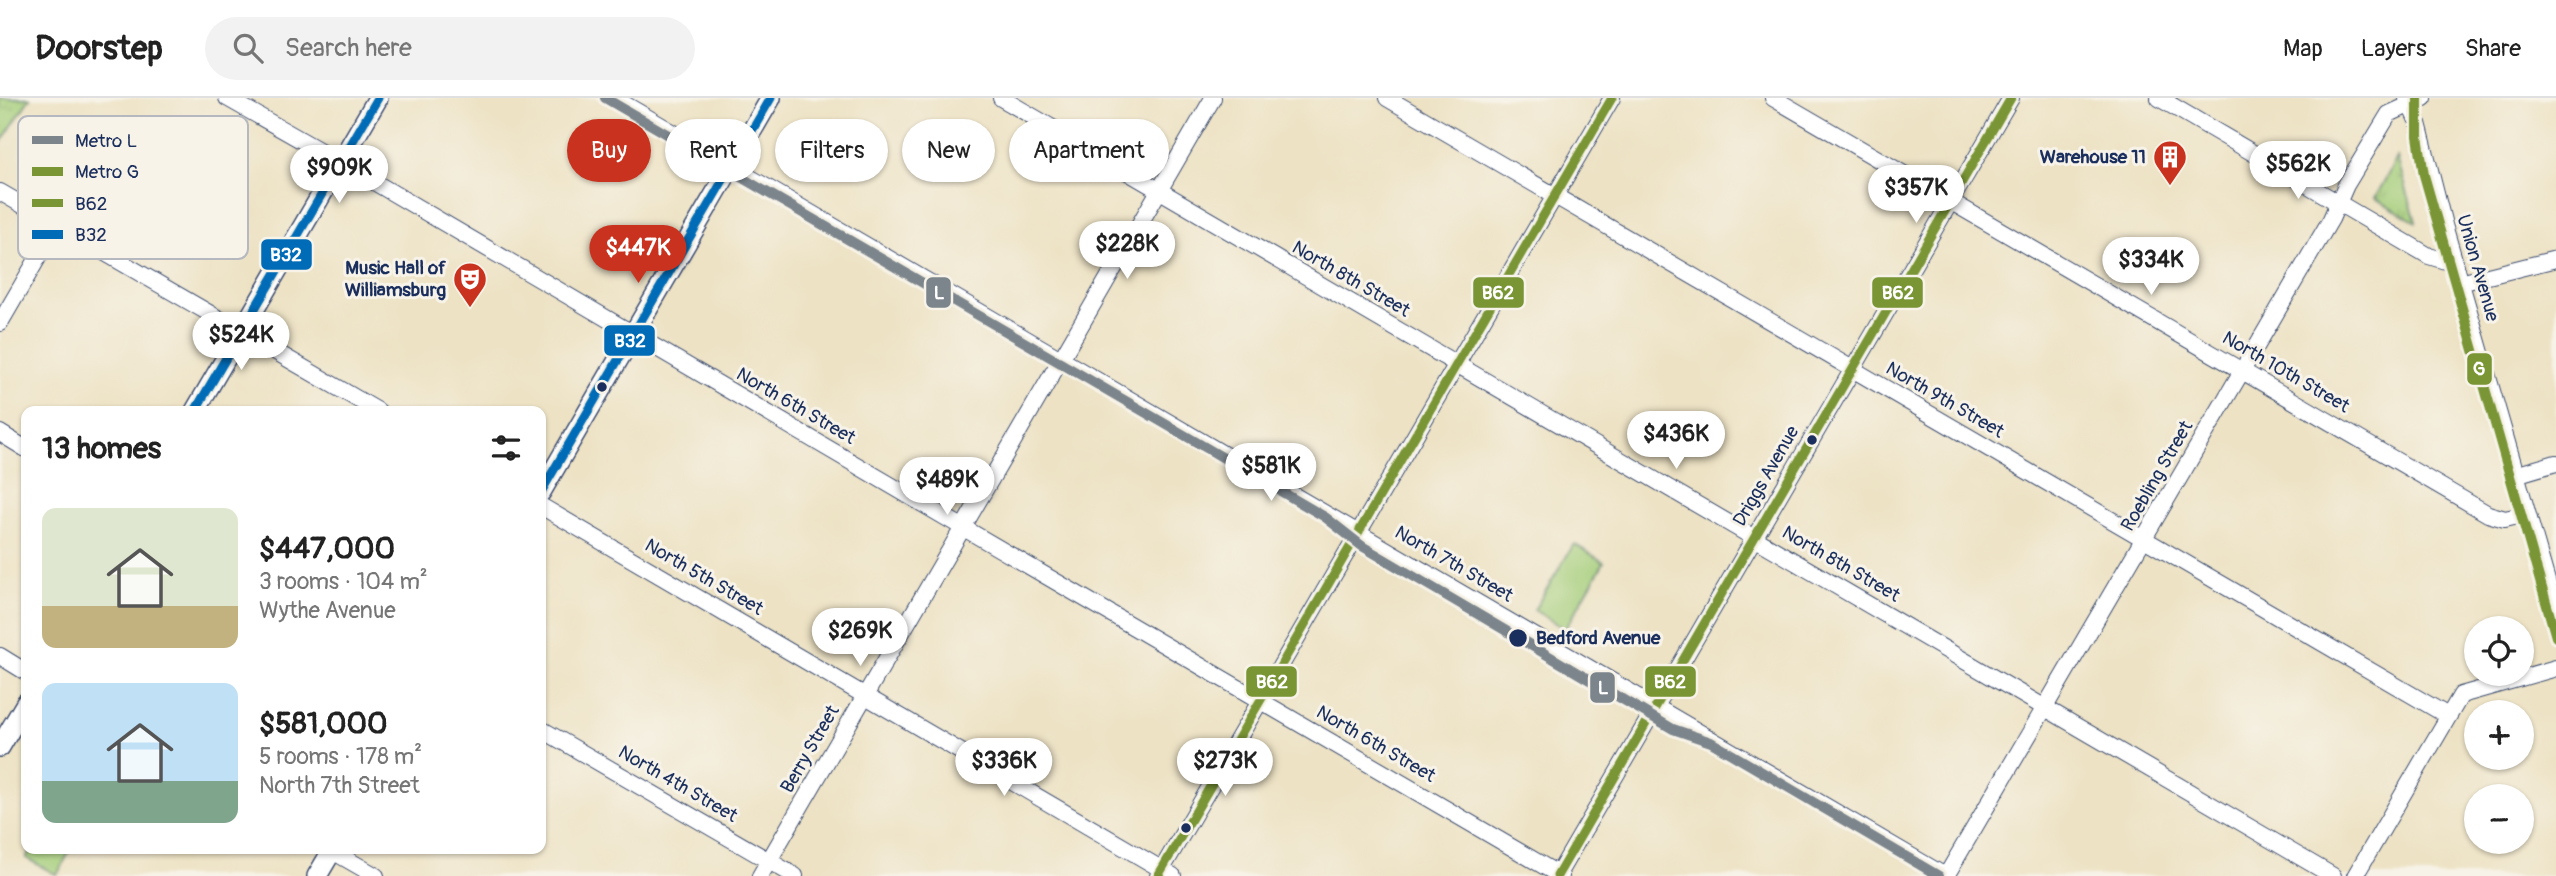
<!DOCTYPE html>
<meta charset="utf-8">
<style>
:root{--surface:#fff;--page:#f2f2f2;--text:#222;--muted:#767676;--line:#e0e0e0;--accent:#c8321e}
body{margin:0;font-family:Pangolin,sans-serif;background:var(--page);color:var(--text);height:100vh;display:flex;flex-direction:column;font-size:26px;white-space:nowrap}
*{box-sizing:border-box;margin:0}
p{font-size:23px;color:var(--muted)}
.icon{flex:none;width:38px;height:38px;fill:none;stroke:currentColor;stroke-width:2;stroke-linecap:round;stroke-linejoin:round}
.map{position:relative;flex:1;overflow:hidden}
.details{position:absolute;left:21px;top:308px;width:525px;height:448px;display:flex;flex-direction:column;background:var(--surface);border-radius:14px;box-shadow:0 2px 5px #0004}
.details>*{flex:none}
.top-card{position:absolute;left:567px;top:21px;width:665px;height:63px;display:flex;gap:14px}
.tools{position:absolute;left:2464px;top:518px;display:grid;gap:14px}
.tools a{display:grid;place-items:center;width:70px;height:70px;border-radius:50%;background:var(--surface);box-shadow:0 2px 5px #0004;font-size:35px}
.price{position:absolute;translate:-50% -60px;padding:0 16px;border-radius:24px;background:#fff;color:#222;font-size:23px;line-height:46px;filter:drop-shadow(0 2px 4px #0008)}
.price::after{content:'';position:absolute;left:50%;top:42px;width:21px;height:16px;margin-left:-10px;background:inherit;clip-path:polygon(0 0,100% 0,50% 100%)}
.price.current{background:var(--accent);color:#fff}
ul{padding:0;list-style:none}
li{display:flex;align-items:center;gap:21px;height:175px;padding:0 21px}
li span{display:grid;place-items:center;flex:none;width:196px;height:140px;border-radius:14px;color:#555}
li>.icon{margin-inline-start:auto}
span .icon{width:84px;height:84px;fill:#fffc;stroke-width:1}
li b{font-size:30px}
h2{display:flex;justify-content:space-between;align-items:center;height:84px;padding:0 21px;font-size:30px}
.tag{padding:0 24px;border-radius:32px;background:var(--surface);box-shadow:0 2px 5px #0004;font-size:24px;line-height:63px}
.tag.current{background:var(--accent);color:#fff}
header{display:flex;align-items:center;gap:42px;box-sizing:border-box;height:98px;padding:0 35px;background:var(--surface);border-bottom:2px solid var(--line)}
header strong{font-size:33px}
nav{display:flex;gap:38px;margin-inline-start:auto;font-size:24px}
.search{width:490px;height:63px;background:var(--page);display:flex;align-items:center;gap:18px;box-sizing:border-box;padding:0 24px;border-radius:38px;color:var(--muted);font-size:26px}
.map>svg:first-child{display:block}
</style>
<header>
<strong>Doorstep</strong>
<div class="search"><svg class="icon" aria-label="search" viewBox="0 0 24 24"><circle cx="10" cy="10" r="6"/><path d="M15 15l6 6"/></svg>Search here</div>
<nav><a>Map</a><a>Layers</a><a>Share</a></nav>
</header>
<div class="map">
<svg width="2556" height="778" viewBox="0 0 2556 778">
<defs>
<pattern id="park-tufts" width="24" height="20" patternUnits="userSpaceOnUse" patternTransform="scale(1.75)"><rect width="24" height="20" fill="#a4cd79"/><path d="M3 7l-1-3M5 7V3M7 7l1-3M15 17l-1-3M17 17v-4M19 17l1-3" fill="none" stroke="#8db06b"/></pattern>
</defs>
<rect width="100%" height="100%" fill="#f7f3e8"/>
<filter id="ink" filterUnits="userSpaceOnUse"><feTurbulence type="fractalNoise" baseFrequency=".0143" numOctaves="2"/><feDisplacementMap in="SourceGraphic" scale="14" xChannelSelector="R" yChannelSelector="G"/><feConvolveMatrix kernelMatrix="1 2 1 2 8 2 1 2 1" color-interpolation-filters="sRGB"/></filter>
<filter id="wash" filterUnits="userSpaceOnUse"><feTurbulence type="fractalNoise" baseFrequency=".00686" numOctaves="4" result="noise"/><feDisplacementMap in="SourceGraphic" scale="28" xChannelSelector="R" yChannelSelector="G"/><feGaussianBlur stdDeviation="1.57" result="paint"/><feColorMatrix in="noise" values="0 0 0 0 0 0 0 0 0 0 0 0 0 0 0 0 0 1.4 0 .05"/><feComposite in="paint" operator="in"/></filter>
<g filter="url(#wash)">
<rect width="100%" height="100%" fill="#ede2c4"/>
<!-- grass -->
<path fill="#a4cd79" stroke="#607e6c" stroke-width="2" d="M 1574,446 L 1604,464 L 1565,531 L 1534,512 Z
M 31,751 L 71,751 L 57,777 L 26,760 Z"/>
<!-- park -->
<path fill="url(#park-tufts)" stroke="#607e6c" stroke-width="2" d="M 0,0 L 30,0 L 0,46 Z
M 2397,60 L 2416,123 L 2416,124 L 2375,100 Z"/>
</g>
<g filter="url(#ink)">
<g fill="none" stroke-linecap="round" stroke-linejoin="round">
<!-- minor casing -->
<g stroke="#3a4a6d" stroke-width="18">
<path id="minor" d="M 227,0 L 352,71 L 945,419 L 1561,778
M 614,0 L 1945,778
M 1001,0 L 2333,778
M 1387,0 L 2448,618
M 1773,0 L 2488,416 L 2505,421 L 2527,416
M 2159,0 L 2429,158 L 2455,166
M 2407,0 L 2418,25 L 2444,127 L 2556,514
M 0,94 L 378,313
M 2460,185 L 2556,161
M 0,225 L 57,127
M 0,335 L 26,351
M 2515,377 L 2556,365
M 541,408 L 1173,778
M 0,558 L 26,574
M 541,631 L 795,778
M 329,751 L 376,778
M 760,778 L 1213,0
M 1158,778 L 1612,0
M 1557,778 L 2011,0
M 1946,778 L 2331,121 L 2346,87 L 2389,16 L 2424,0
M 2355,778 L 2461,597 L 2556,570"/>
</g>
<!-- major casing -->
<g stroke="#3a4a6d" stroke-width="22">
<path id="major" d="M 195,313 L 378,0
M 541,394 L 771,0
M 0,649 L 26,605
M 317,778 L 333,751"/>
</g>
<!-- minor -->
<use href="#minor" stroke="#fff" stroke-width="16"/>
<!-- major -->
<use href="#major" stroke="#fff" stroke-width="19"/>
<!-- bus-1 casing -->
<g stroke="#f7f3e8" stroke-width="14">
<path id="bus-1" d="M 1158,778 L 1612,0
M 1557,778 L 2011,0"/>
</g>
<!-- bus-2 casing -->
<g stroke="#f7f3e8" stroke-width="14">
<path id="bus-2" d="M 195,313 L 378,0
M 541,394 L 771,0"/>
</g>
<!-- bus-1 -->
<use href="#bus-1" stroke="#799534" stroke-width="9"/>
<!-- bus-2 -->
<use href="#bus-2" stroke="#006cb7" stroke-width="9"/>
<!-- metro-1 casing -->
<g stroke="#f7f3e8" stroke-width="16">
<path id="metro-1" d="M 605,0 L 1325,419 L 1362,448 L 1673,631 L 1711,644 L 1939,778"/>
</g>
<!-- metro-2 casing -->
<g stroke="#f7f3e8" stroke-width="16">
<path id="metro-2" d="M 2418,0 L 2418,38 L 2424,77 L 2556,539"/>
</g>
<!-- metro-1 -->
<use href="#metro-1" stroke="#7c858c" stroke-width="10"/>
<!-- metro-2 -->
<use href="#metro-2" stroke="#799534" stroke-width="10"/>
</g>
</g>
<!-- icons -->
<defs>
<g id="building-pin" transform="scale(1.75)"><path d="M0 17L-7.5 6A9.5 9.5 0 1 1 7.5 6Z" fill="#c8321e" stroke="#f7f3e8"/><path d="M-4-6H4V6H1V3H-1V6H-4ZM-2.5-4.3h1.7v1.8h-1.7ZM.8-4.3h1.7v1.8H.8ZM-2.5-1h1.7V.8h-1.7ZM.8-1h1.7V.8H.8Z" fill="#fff"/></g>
<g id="theatre-pin" transform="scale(1.75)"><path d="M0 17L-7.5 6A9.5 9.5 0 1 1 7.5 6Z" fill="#c8321e" stroke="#f7f3e8"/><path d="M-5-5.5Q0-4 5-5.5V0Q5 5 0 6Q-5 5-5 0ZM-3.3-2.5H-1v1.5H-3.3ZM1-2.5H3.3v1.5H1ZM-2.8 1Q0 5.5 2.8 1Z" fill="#fff"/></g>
</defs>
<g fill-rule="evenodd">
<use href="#building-pin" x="2170" y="59"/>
<use href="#theatre-pin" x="470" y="181"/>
</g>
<!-- markers -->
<g fill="#1b2f5e" stroke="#f7f3e8" stroke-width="2.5">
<circle cx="602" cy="289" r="6"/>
<circle cx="1812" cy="342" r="6"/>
<circle cx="1518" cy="540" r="10"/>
<circle cx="1186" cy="730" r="6"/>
</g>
<g text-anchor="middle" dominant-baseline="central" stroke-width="6" stroke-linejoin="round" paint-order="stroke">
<!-- poi labels -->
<g font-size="19" font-weight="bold" fill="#1b2f5e" stroke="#f7f3e8" text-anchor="end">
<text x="2146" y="59">Warehouse 11</text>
<text x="446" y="170">Music Hall of<tspan x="446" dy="22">Williamsburg</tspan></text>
</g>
<!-- street labels -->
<g font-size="19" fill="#1b2f5e" stroke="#f7f3e8">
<text transform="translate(2478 170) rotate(74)">Union Avenue</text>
<text transform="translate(1351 181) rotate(30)">North 8th Street</text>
<text transform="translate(2286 274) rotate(30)">North 10th Street</text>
<text transform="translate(1945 302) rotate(30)">North 9th Street</text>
<text transform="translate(796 308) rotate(30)">North 6th Street</text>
<text transform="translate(1766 378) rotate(-60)">Driggs Avenue</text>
<text transform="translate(2157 378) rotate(-60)">Roebling Street</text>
<text transform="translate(1454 466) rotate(30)">North 7th Street</text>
<text transform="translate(1841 466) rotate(30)">North 8th Street</text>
<text transform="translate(704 479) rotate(30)">North 5th Street</text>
<text transform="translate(1376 646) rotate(30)">North 6th Street</text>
<text transform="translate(810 651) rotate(-60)">Berry Street</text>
<text transform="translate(678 686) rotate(30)">North 4th Street</text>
</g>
<!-- stop labels -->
<g font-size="19" font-weight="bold" fill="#1b2f5e" stroke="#f7f3e8" text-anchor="start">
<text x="1536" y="540">Bedford Avenue</text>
</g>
</g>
<!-- legend -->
<rect x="18" y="18" width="230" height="143" rx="10" fill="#f7f3e8" stroke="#b5b8bf" stroke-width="2"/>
<rect x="32" y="38" width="31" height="8" fill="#7c858c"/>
<rect x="32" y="69" width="31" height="9" fill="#799534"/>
<rect x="32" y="101" width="31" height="8" fill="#799534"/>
<rect x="32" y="132" width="31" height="9" fill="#006cb7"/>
<g font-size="19" fill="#1b2f5e">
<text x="75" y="49">Metro L</text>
<text x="75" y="80">Metro G</text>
<text x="75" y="112">B62</text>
<text x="75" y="143">B32</text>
</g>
<g stroke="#f7f3e8" stroke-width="2.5">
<rect x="260" y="140" width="53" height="33" rx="7" fill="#006cb7"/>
<rect x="925" y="178" width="27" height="33" rx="7" fill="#7c858c"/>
<rect x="1472" y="178" width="53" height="33" rx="7" fill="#799534"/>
<rect x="1871" y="178" width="53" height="33" rx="7" fill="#799534"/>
<rect x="603" y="226" width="53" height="33" rx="7" fill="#006cb7"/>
<rect x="2466" y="254" width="27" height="34" rx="7" fill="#799534"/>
<rect x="1245" y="567" width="53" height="33" rx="7" fill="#799534"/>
<rect x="1644" y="567" width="53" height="33" rx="7" fill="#799534"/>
<rect x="1589" y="573" width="27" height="33" rx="7" fill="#7c858c"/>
</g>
<g font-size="19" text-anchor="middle" font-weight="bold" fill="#fff">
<text x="286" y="163">B32</text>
<text x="939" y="201">L</text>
<text x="1498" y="201">B62</text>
<text x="1898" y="201">B62</text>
<text x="630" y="249">B32</text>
<text x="2479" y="277">G</text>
<text x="1272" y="590">B62</text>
<text x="1670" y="590">B62</text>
<text x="1603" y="596">L</text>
</g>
</svg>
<div class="tools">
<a><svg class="icon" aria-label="locate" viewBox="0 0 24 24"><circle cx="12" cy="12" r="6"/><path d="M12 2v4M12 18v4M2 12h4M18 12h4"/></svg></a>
<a>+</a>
<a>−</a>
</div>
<b class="price" style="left:2298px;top:103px">$562K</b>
<b class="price" style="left:339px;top:107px">$909K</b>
<b class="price" style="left:1916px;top:127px">$357K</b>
<b class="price" style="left:1127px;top:183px">$228K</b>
<b class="price current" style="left:638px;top:187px">$447K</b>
<b class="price" style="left:2151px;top:199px">$334K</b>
<b class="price" style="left:241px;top:274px">$524K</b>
<b class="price" style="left:1676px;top:373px">$436K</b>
<b class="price" style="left:1271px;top:405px">$581K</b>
<b class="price" style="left:947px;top:419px">$489K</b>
<b class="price" style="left:860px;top:570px">$269K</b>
<b class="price" style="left:1004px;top:700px">$336K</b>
<b class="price" style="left:1225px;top:700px">$273K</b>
<div class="top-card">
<a class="tag current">Buy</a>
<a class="tag">Rent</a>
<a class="tag">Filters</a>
<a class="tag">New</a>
<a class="tag">Apartment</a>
</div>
<section class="details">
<h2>13 homes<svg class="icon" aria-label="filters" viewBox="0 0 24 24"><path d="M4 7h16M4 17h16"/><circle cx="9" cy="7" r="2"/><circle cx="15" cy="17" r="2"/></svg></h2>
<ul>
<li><span style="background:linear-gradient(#dfe7d0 70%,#c2b280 0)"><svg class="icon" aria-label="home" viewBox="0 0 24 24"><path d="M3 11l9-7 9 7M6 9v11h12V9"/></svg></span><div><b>$447,000</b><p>3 rooms · 104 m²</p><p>Wythe Avenue</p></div></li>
<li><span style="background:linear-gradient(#bfe0f5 70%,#7fa58c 0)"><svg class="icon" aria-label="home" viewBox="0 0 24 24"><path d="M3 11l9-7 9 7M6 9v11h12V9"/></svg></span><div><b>$581,000</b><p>5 rooms · 178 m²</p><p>North 7th Street</p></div></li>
</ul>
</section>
</div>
